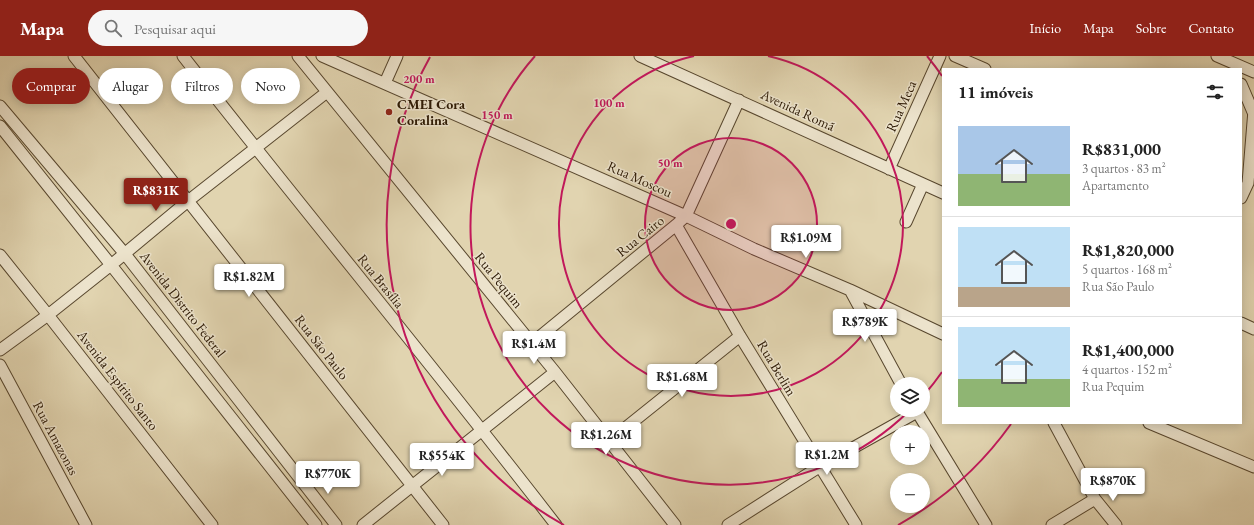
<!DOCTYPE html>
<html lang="pt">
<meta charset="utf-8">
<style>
:root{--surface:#fff;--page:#f6f6f6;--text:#222;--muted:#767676;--line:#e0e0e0;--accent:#8f2418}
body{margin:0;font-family:"EB Garamond",serif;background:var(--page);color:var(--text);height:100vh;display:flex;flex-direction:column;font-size:15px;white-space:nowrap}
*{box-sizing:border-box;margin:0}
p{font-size:13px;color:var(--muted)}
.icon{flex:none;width:22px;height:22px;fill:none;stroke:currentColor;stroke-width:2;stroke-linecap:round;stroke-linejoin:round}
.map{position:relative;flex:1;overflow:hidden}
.panel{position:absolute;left:942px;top:12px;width:300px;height:356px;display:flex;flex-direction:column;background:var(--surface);border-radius:0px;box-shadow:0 2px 10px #0003}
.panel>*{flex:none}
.banner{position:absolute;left:12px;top:12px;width:380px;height:36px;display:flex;gap:8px}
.tools{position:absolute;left:890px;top:321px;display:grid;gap:8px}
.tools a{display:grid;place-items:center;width:40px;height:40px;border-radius:50%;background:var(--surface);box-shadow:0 2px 10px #0003;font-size:20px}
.price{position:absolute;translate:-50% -34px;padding:0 9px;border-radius:4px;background:#fff;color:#222;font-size:13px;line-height:26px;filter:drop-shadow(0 1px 2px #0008)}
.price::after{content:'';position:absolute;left:50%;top:24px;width:12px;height:9px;margin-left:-6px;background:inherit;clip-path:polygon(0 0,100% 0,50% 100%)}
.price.current{background:var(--accent);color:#fff}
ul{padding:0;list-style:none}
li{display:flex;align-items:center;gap:12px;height:100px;padding:0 16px}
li+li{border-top:1px solid var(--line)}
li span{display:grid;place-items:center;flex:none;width:112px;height:80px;border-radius:0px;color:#555}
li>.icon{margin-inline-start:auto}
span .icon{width:48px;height:48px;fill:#fffc;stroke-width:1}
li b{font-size:17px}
h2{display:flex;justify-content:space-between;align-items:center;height:48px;padding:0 16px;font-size:17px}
.tag{padding:0 14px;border-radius:18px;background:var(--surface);box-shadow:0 2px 10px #0003;font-size:14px;line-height:36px}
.tag.current{background:var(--accent);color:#fff}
header{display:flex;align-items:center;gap:24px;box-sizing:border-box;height:56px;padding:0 20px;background:var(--accent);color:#fff}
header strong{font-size:19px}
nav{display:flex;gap:22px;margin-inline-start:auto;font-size:14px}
.search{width:280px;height:36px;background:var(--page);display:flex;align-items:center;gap:10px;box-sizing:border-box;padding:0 14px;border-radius:22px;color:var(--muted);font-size:15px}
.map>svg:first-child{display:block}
</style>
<header>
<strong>Mapa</strong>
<div class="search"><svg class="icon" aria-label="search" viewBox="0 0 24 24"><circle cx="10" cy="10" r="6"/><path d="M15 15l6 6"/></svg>Pesquisar aqui</div>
<nav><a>Início</a><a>Mapa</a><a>Sobre</a><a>Contato</a></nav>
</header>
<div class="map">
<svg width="1254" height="469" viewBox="0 0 1254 469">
<rect width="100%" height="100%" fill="#e1d4b0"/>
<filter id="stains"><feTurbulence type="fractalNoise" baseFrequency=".005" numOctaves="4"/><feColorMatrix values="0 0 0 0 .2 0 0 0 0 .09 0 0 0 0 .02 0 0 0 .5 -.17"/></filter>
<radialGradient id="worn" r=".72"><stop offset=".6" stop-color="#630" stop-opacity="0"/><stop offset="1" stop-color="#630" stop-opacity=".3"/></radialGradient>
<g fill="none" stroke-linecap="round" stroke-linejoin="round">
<!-- minor casing -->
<g stroke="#58472e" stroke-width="13">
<path id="minor" d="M 74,0 L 443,469
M 183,0 C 306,157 434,311 556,469
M 298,0 L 555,316 L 675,469
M 322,0 L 686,160 L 754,193 L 850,234 L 943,278
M 640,0 L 943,137
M 955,0 L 985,13
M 1217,0 L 1254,16
M 385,27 L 397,0
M 1241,28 L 1253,56
M 0,50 L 125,198 L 336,469
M 0,70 L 111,209 L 316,469
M 889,113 L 940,0
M 1241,142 L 1248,127 L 1254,54
M 906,166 L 923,128
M 676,169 L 740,280 L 856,469
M 0,199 L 48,259 L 212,469
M 850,234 L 901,328
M 1241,267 L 1254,273
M 532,287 L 676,169 L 686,160 L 739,44
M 0,294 L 48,259 L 111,209 L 188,145 L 327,36
M 0,309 L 86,469
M 916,354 L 986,469
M 1054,367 L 1095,443 L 1116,469
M 1149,367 L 1254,411
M 609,385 L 740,280
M 363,469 L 555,316
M 728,469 L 819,411 L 917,356
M 1052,469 L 1095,443"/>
</g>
<!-- minor -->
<use href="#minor" stroke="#ece3cc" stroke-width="11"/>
</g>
<!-- distance rings -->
<circle cx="731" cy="168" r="86" fill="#c2185b" fill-opacity=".12"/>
<g fill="none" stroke="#c2185b" stroke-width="2">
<circle cx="731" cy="168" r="86"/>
<path d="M768 0A172 172 0 1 1 694 0"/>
<path d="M942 316A258 258 0 0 1 924 339M909 355A258 258 0 0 1 535 0M927 0A258 258 0 0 1 942 20"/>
<path d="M1011 368A344 344 0 0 1 898 469M564 469A344 344 0 0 1 430 1"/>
</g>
<!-- markers -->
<circle fill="#8f2418" stroke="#ece3cc" stroke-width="1.5" cx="389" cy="56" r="4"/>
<g text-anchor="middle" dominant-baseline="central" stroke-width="3" stroke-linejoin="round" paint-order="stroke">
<!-- poi labels -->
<g font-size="14" font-weight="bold" fill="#2b1803" stroke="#ece3cc" text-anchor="start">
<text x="397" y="48">CMEI Cora<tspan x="397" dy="16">Coralina</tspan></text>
</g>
<!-- street labels -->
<g font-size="14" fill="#2b1803" stroke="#ece3cc">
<text transform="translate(901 50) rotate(-66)">Rua Meca</text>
<text transform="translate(798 54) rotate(25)">Avenida Romã</text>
<text transform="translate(640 123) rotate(24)">Rua Moscou</text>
<text transform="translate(640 180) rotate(-39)">Rua Cairo</text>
<text transform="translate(499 224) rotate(51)">Rua Pequim</text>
<text transform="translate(381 225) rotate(51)">Rua Brasília</text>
<text transform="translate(183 248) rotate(52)">Avenida Distrito Federal</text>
<text transform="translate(322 291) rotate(52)">Rua São Paulo</text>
<text transform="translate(777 312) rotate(59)">Rua Berlim</text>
<text transform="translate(118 324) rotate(52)">Avenida Espírito Santo</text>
<text transform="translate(56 382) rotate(62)">Rua Amazonas</text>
</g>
</g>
<circle cx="731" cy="168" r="6" fill="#c2185b" stroke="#ece3cc" stroke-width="2"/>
<g font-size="12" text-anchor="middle" font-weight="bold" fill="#c2185b" stroke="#ece3cc" stroke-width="3" stroke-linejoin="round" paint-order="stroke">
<text x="419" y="27">200 m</text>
<text x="609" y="51">100 m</text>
<text x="497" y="63">150 m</text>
<text x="670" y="111">50 m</text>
</g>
<rect width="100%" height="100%" filter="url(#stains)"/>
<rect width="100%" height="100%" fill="url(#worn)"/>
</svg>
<div class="tools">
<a><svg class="icon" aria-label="layers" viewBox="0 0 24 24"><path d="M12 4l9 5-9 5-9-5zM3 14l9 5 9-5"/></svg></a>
<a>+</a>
<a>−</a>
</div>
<b class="price current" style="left:156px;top:156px">R$831K</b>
<b class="price" style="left:806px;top:203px">R$1.09M</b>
<b class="price" style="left:249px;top:242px">R$1.82M</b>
<b class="price" style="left:865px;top:287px">R$789K</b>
<b class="price" style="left:534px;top:309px">R$1.4M</b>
<b class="price" style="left:682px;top:342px">R$1.68M</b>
<b class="price" style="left:606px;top:400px">R$1.26M</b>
<b class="price" style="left:827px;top:420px">R$1.2M</b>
<b class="price" style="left:442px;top:421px">R$554K</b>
<b class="price" style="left:328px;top:439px">R$770K</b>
<b class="price" style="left:1113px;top:446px">R$870K</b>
<div class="banner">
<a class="tag current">Comprar</a>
<a class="tag">Alugar</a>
<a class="tag">Filtros</a>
<a class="tag">Novo</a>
</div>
<section class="panel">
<h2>11 imóveis<svg class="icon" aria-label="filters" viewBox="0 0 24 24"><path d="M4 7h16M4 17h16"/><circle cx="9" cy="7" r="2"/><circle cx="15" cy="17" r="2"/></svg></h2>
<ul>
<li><span style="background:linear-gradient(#a9c7e8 60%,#8fb573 0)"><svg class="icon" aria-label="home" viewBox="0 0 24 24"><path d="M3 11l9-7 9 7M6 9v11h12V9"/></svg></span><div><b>R$831,000</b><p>3 quartos · 83 m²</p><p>Apartamento</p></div></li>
<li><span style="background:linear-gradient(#bfe0f5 75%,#b9a48a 0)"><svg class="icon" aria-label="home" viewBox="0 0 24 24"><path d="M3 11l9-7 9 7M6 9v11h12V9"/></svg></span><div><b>R$1,820,000</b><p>5 quartos · 168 m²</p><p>Rua São Paulo</p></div></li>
<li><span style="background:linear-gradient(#bfe0f5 65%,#8fb573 0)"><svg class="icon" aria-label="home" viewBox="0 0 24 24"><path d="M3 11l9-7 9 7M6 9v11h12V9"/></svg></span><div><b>R$1,400,000</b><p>4 quartos · 152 m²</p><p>Rua Pequim</p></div></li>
</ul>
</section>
</div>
